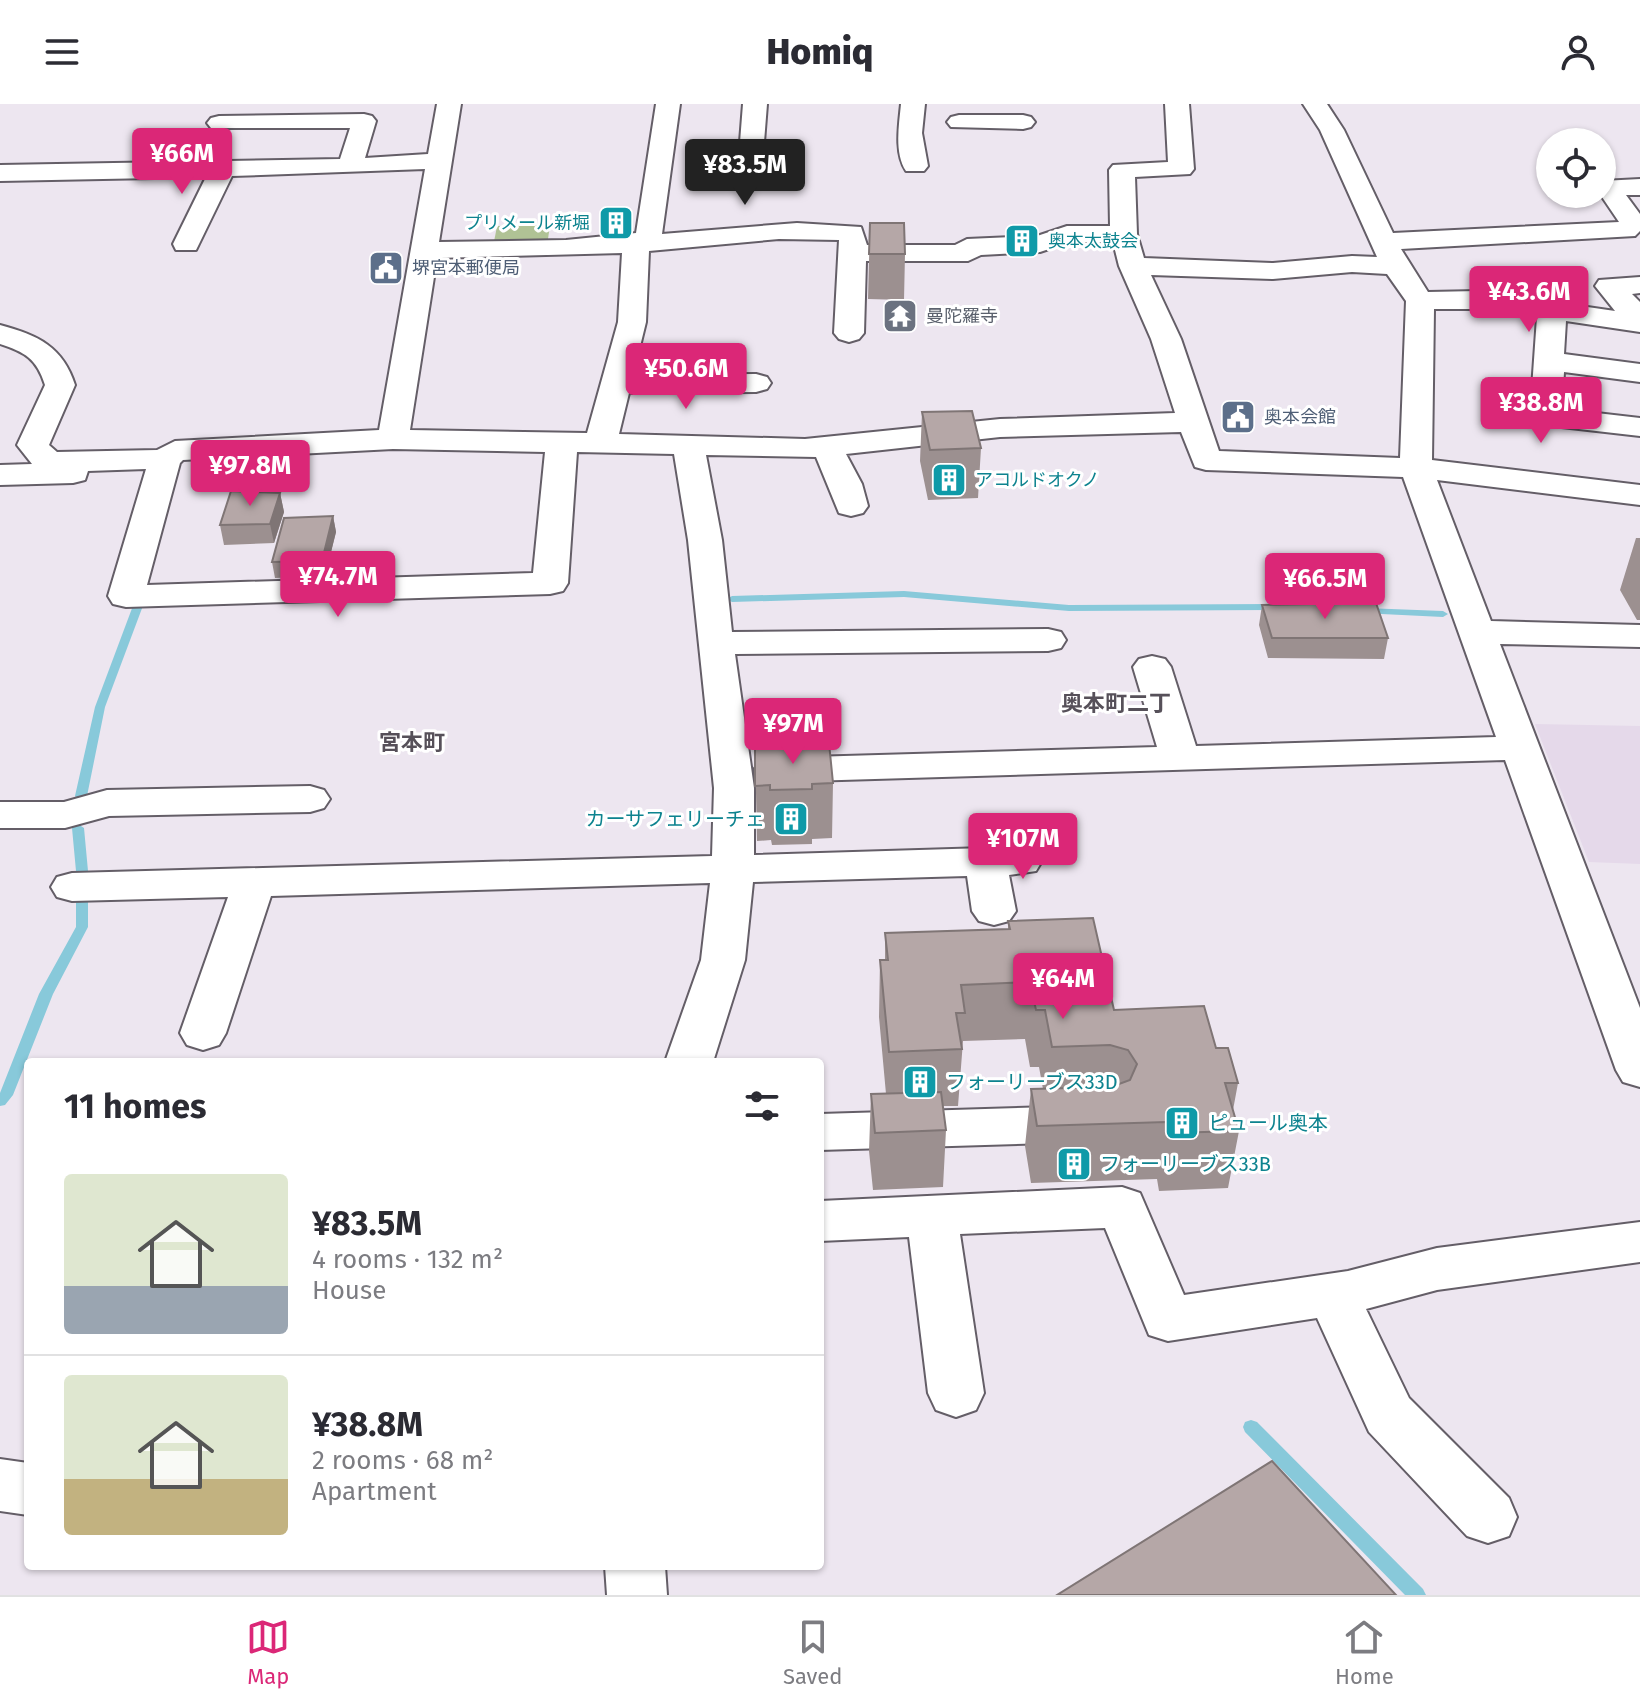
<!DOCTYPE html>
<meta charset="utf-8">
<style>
:root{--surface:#fff;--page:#f7f7f7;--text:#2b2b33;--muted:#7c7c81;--line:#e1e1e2;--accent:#db2777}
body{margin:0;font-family:"Fira Sans","Noto Sans JP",sans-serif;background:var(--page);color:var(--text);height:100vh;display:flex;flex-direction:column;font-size:30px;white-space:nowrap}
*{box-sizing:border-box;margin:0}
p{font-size:26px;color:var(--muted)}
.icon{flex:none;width:44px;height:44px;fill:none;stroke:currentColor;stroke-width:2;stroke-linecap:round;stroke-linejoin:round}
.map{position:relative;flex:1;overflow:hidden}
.drawer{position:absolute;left:24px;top:954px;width:800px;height:512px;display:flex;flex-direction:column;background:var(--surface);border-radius:8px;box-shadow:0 2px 6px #0004}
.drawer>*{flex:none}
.tools{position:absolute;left:1536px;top:24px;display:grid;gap:16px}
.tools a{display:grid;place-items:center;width:80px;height:80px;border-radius:50%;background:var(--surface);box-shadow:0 2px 6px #0004;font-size:40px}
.price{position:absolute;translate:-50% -68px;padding:0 18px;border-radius:8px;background:var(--accent);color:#fff;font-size:26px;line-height:52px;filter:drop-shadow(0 2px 4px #0008)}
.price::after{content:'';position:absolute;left:50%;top:48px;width:24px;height:18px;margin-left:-12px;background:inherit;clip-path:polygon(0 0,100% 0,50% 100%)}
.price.active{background:#222;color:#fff}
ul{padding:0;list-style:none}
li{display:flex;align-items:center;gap:24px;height:200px;padding:0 40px}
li+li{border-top:2px solid var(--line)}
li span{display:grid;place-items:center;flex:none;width:224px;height:160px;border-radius:8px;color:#555}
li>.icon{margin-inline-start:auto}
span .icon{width:96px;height:96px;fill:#fffc;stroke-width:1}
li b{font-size:34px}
h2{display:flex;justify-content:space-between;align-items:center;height:96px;padding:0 40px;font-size:34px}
header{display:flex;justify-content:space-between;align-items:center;height:104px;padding:0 40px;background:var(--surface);font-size:36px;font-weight:800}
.tabs{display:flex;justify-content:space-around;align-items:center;height:112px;border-top:2px solid var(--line);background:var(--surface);font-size:22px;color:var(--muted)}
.tabs a{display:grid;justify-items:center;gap:4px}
.tabs .active{color:var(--accent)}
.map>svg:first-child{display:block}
</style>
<header><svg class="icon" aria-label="menu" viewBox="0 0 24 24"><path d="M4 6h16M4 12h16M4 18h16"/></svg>Homiq<svg class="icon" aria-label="person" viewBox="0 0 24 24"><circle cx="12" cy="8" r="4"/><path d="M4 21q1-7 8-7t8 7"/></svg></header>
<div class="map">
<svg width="1640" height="1491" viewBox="0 0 1640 1491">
<rect width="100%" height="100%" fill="#ede6f0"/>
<!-- built -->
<path fill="#e5d9ea" d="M 1535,620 L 1640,622 L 1640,760 L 1589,758 Z"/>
<!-- green -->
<path fill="#b0c295" d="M 550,121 L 547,142 L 493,143 L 497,122 Z"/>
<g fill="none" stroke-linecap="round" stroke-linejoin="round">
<!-- stream -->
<path fill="#88c9da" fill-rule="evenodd" d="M 904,487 L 1069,501 L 1277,500 L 1282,503 L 1277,506 L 1069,507 L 904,493 L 732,498 L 727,495 L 732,492 Z
M 139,496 L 144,499 L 105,603 L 87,692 L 85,695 L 77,695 L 75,692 L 95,603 L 134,499 Z
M 1365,504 L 1443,507 L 1448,510 L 1443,513 L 1361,509 L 1360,507 L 1361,505 Z
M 78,720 L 84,724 L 88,767 L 82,771 L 76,767 L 72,724 Z
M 82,792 L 88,796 L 88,823 L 53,890 L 13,991 L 5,1001 L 0,1002 L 0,989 L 39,890 L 76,823 L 76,796 Z
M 1251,1316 L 1257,1318 L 1423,1485 L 1426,1491 L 1405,1491 L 1245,1328 L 1243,1323 L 1245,1318 Z"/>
<!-- minor casing -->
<g stroke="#645e67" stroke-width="4">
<path id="minor" d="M 437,0 L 461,0 L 439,138 L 566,136 L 636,129 L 656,0 L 680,0 L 662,130 L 797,119 L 861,123 L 867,141 L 955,141 L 967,135 L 1037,132 L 1067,122 L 1110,122 L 1109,66 L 1113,61 L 1168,58 L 1165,0 L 1189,0 L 1194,65 L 1190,70 L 1135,73 L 1137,130 L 1144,154 L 1273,159 L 1352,152 L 1377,153 L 1320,26 L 1303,0 L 1327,0 L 1344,26 L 1393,129 L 1619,118 L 1600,90 L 1602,77 L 1640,75 L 1640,91 L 1626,91 L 1640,110 L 1640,127 L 1635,132 L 1401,145 L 1428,188 L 1478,187 L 1615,207 L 1595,182 L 1599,176 L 1640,173 L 1640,189 L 1632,190 L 1640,198 L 1640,228 L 1566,217 L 1564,250 L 1640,260 L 1640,278 L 1564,268 L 1562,305 L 1640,314 L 1640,332 L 1535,320 L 1530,313 L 1537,213 L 1478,205 L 1434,205 L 1432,356 L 1640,381 L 1640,401 L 1437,376 L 1491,517 L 1640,521 L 1640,543 L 1500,540 L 1640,904 L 1640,983 L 1623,978 L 1616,966 L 1505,656 L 774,678 L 760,675 L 754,666 L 760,657 L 774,654 L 1157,643 L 1133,563 L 1139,555 L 1152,552 L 1165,555 L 1171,563 L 1196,642 L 1496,633 L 1403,373 L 1206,366 L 1195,363 L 1181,328 L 1000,333 L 846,350 L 862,380 L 868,402 L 863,409 L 851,412 L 839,409 L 816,353 L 706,351 L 722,436 L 732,528 L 1048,525 L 1061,528 L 1066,536 L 1061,544 L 1048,547 L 735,550 L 754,684 L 754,751 L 1021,743 L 1036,747 L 1042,757 L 1036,767 L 1009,771 L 1016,807 L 1009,817 L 994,821 L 979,817 L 972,807 L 967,772 L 753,778 L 745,856 L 713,958 L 665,958 L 701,856 L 710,779 L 271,792 L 226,929 L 219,941 L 203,946 L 187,941 L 180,929 L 228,793 L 72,797 L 57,793 L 51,783 L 57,773 L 72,769 L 712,752 L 714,684 L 688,436 L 674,350 L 577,348 L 568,479 L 563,487 L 550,490 L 126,503 L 113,500 L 108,492 L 146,365 L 88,367 L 85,376 L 73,379 L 0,381 L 0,361 L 32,360 L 17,341 L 45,281 C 37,255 25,248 0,240 L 0,221 C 38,231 63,243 75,281 L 49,341 L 57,348 L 157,346 L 175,337 L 379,326 L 425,65 L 232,72 L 199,140 L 196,146 L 176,146 L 173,140 L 206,73 L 0,77 L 0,61 L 340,55 L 350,24 L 211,24 L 207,19 L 211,14 L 219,12 L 364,10 L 372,12 L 376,17 L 365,54 L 428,50 ZM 779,135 L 839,136 L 834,229 L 839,235 L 849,238 L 859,235 L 864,229 L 866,157 L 968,157 L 981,151 L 1040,148 L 1070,138 L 1113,138 L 1119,162 L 1151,235 L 1175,309 L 1000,315 L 805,335 L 619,330 L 629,289 L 756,288 L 767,285 L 771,279 L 767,273 L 756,270 L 633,271 L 646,218 L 649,147 ZM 622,149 L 618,218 L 587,329 L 410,326 L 437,154 ZM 1352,168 L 1387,170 L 1406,197 L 1400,354 L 1219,347 L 1181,235 L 1151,171 L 1273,175 ZM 393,345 L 545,348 L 533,469 L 147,481 L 180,359 L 183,356 Z
M 743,0 L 767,0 L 763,51 L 760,56 L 742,56 L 739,51 Z
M 901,0 L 925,0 L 922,29 L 928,62 L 924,67 L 906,67 C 894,49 899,21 901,0 Z
M 959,11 L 1023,11 L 1031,13 L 1035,18 L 1031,23 L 1023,25 L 951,23 L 947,18 L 951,13 Z
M 310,682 L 324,686 L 330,695 L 324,704 L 310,708 L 109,712 L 65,724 L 0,724 L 0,698 L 64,698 L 107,686 Z
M 1083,1002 L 1100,1007 L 1107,1020 L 1100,1033 L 1083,1038 L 820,1046 L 820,1010 Z
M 1122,1083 L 1140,1089 L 1184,1191 L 1348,1167 L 1437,1144 L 1640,1118 L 1640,1158 L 1437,1186 L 1366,1205 L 1409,1294 L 1509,1394 L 1517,1413 L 1509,1432 L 1488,1439 L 1467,1432 L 1369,1328 L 1317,1214 L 1168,1237 L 1149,1231 L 1105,1124 L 960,1130 L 984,1289 L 976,1306 L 956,1313 L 936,1306 L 928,1289 L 909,1133 L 820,1137 L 820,1097 Z
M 0,1355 L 28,1359 L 28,1411 L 0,1407 Z
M 605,1462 L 665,1462 L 667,1491 L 607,1491 Z"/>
</g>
<!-- minor -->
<use href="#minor" fill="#fff" fill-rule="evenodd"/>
</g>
<!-- wall -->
<path fill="#9c9090" d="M 870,119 L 905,150 L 904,196 L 868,195 Z
M 922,308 L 981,344 L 978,394 L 928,396 L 920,357 Z
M 280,389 L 284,408 L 274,439 L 224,441 L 220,421 Z
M 333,412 L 336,428 L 325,472 L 275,474 L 272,458 Z
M 1636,434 L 1640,434 L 1640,516 L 1637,516 L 1620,486 Z
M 1262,501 L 1388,534 L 1384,555 L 1268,554 L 1259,521 Z
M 755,641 L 833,679 L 832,734 L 812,735 L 812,740 L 772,741 L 771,736 L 757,737 Z
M 1008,817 L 1114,906 L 1216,944 L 1238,979 L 1233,1006 L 1239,1027 L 1228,1084 L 1159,1087 L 1157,1075 L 1031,1079 L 1025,1042 L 1031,985 L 1043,985 L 1039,963 L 1030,963 L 1025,935 L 963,937 L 958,1002 L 943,1002 L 946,1026 L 943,1083 L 873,1086 L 869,1047 L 871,990 L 886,990 L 879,913 L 880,856 L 885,856 L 885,829 L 1008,825 Z"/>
<!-- shaded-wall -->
<path fill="#7f7575" d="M 280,389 L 284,408 L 274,439 L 270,420 Z
M 333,412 L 336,428 L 325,472 L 322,457 Z"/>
<!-- building -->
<path fill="#b5a7a7" stroke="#7f7575" stroke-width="2" d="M 870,119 L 904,119 L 905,150 L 869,150 Z
M 972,307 L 981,344 L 930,346 L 922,308 Z
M 231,387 L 280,389 L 270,420 L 220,421 Z
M 333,412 L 322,457 L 272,458 L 284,414 Z
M 1376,499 L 1388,534 L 1272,534 L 1262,501 Z
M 829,639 L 833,679 L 812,680 L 812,685 L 770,686 L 770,681 L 755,682 L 755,641 Z
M 1093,814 L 1114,906 L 1204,902 L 1216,944 L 1228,944 L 1238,979 L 1225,979 L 1239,1027 L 1169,1029 L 1166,1018 L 1037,1022 L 1031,985 L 1111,983 L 1130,976 L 1137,960 L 1128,946 L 1110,941 L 1052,943 L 1045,906 L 1036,906 L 1030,878 L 961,881 L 965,909 L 956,909 L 962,945 L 889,948 L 880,856 L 888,856 L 885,829 L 1010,825 L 1008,817 Z
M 941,988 L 946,1026 L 875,1029 L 871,990 Z
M 1272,1357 L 1396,1491 L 1057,1491 Z"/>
<!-- icons -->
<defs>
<g id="building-square" transform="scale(1.8)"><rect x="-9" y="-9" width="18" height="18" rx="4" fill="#0f9aa8" stroke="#fff"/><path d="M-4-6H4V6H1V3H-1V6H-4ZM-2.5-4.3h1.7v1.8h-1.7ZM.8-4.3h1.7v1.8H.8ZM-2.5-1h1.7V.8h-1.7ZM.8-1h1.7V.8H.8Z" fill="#fff"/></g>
<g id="civic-square" transform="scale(1.8)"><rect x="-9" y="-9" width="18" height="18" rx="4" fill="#5c6f8a" stroke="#fff"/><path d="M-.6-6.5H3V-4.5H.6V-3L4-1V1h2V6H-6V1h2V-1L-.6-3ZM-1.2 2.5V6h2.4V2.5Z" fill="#fff"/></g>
<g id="temple-square" transform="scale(1.8)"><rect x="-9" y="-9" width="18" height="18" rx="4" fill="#6b7280" stroke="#fff"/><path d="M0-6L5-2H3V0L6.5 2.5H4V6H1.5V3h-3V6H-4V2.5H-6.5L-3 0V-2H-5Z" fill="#fff"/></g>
</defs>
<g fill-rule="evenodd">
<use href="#building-square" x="616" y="119"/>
<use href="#building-square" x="1022" y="137"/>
<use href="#civic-square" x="386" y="164"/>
<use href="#temple-square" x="900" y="212"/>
<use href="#civic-square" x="1238" y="313"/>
<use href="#building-square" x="949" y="376"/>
<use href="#building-square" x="791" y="715"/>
<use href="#building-square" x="920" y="978"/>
<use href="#building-square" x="1182" y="1019"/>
<use href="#building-square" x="1074" y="1060"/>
</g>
<g text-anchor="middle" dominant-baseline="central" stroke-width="6" stroke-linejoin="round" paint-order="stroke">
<!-- far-culture labels -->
<g font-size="18" fill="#0d838f" stroke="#fff" text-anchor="start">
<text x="590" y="119" text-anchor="end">プリメール新堀</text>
<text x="1048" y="137">奥本太鼓会</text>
<text x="975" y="376">アコルドオクノ</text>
</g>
<!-- far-service labels -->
<g font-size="18" fill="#4e5e75" stroke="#fff" text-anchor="start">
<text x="412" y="164">堺宮本郵便局</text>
<text x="1264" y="313">奥本会館</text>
</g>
<!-- far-worship labels -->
<g font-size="18" fill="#5b616d" stroke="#fff" text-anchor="start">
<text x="926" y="212">曼陀羅寺</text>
</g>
<!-- culture labels -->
<g font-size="20" fill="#0d838f" stroke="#fff" text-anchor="start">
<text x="765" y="715" text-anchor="end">カーサフェリーチェ</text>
<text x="946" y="978">フォーリーブス33D</text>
<text x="1208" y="1019">ピュール奥本</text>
<text x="1100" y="1060">フォーリーブス33B</text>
</g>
<!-- neighbourhood labels -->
<g font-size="22" font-weight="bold" fill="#565059" stroke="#fff">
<text x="1116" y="599">奥本町二丁</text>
<text x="412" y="638">宮本町</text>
</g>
</g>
</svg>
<div class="tools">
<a><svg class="icon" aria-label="locate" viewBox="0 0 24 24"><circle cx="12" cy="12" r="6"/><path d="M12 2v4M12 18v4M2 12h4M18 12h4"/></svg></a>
</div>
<b class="price" style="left:182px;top:92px">¥66M</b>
<b class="price active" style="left:745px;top:103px">¥83.5M</b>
<b class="price" style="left:1529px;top:230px">¥43.6M</b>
<b class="price" style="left:686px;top:307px">¥50.6M</b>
<b class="price" style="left:1541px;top:341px">¥38.8M</b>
<b class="price" style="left:250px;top:404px">¥97.8M</b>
<b class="price" style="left:338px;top:515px">¥74.7M</b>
<b class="price" style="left:1325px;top:517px">¥66.5M</b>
<b class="price" style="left:793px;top:662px">¥97M</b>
<b class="price" style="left:1023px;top:777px">¥107M</b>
<b class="price" style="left:1063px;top:917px">¥64M</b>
<section class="drawer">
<h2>11 homes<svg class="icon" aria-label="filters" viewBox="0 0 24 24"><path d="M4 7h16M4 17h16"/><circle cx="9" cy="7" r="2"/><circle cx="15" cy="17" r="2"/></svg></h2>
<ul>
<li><span style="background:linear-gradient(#dfe7d0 70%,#9aa5b1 0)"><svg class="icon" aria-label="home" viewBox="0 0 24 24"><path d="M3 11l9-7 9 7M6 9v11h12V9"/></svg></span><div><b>¥83.5M</b><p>4 rooms · 132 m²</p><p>House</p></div></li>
<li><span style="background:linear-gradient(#dfe7d0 65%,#c2b280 0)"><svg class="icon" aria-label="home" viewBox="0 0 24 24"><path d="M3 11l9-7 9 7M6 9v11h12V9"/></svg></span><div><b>¥38.8M</b><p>2 rooms · 68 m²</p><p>Apartment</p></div></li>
</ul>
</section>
</div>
<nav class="tabs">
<a class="active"><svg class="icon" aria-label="map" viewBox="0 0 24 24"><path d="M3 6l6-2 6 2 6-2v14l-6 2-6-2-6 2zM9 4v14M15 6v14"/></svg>Map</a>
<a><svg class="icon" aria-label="saved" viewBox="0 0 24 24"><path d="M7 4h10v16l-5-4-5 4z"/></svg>Saved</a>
<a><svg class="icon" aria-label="home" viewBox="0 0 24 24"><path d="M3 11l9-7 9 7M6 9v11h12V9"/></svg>Home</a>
</nav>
